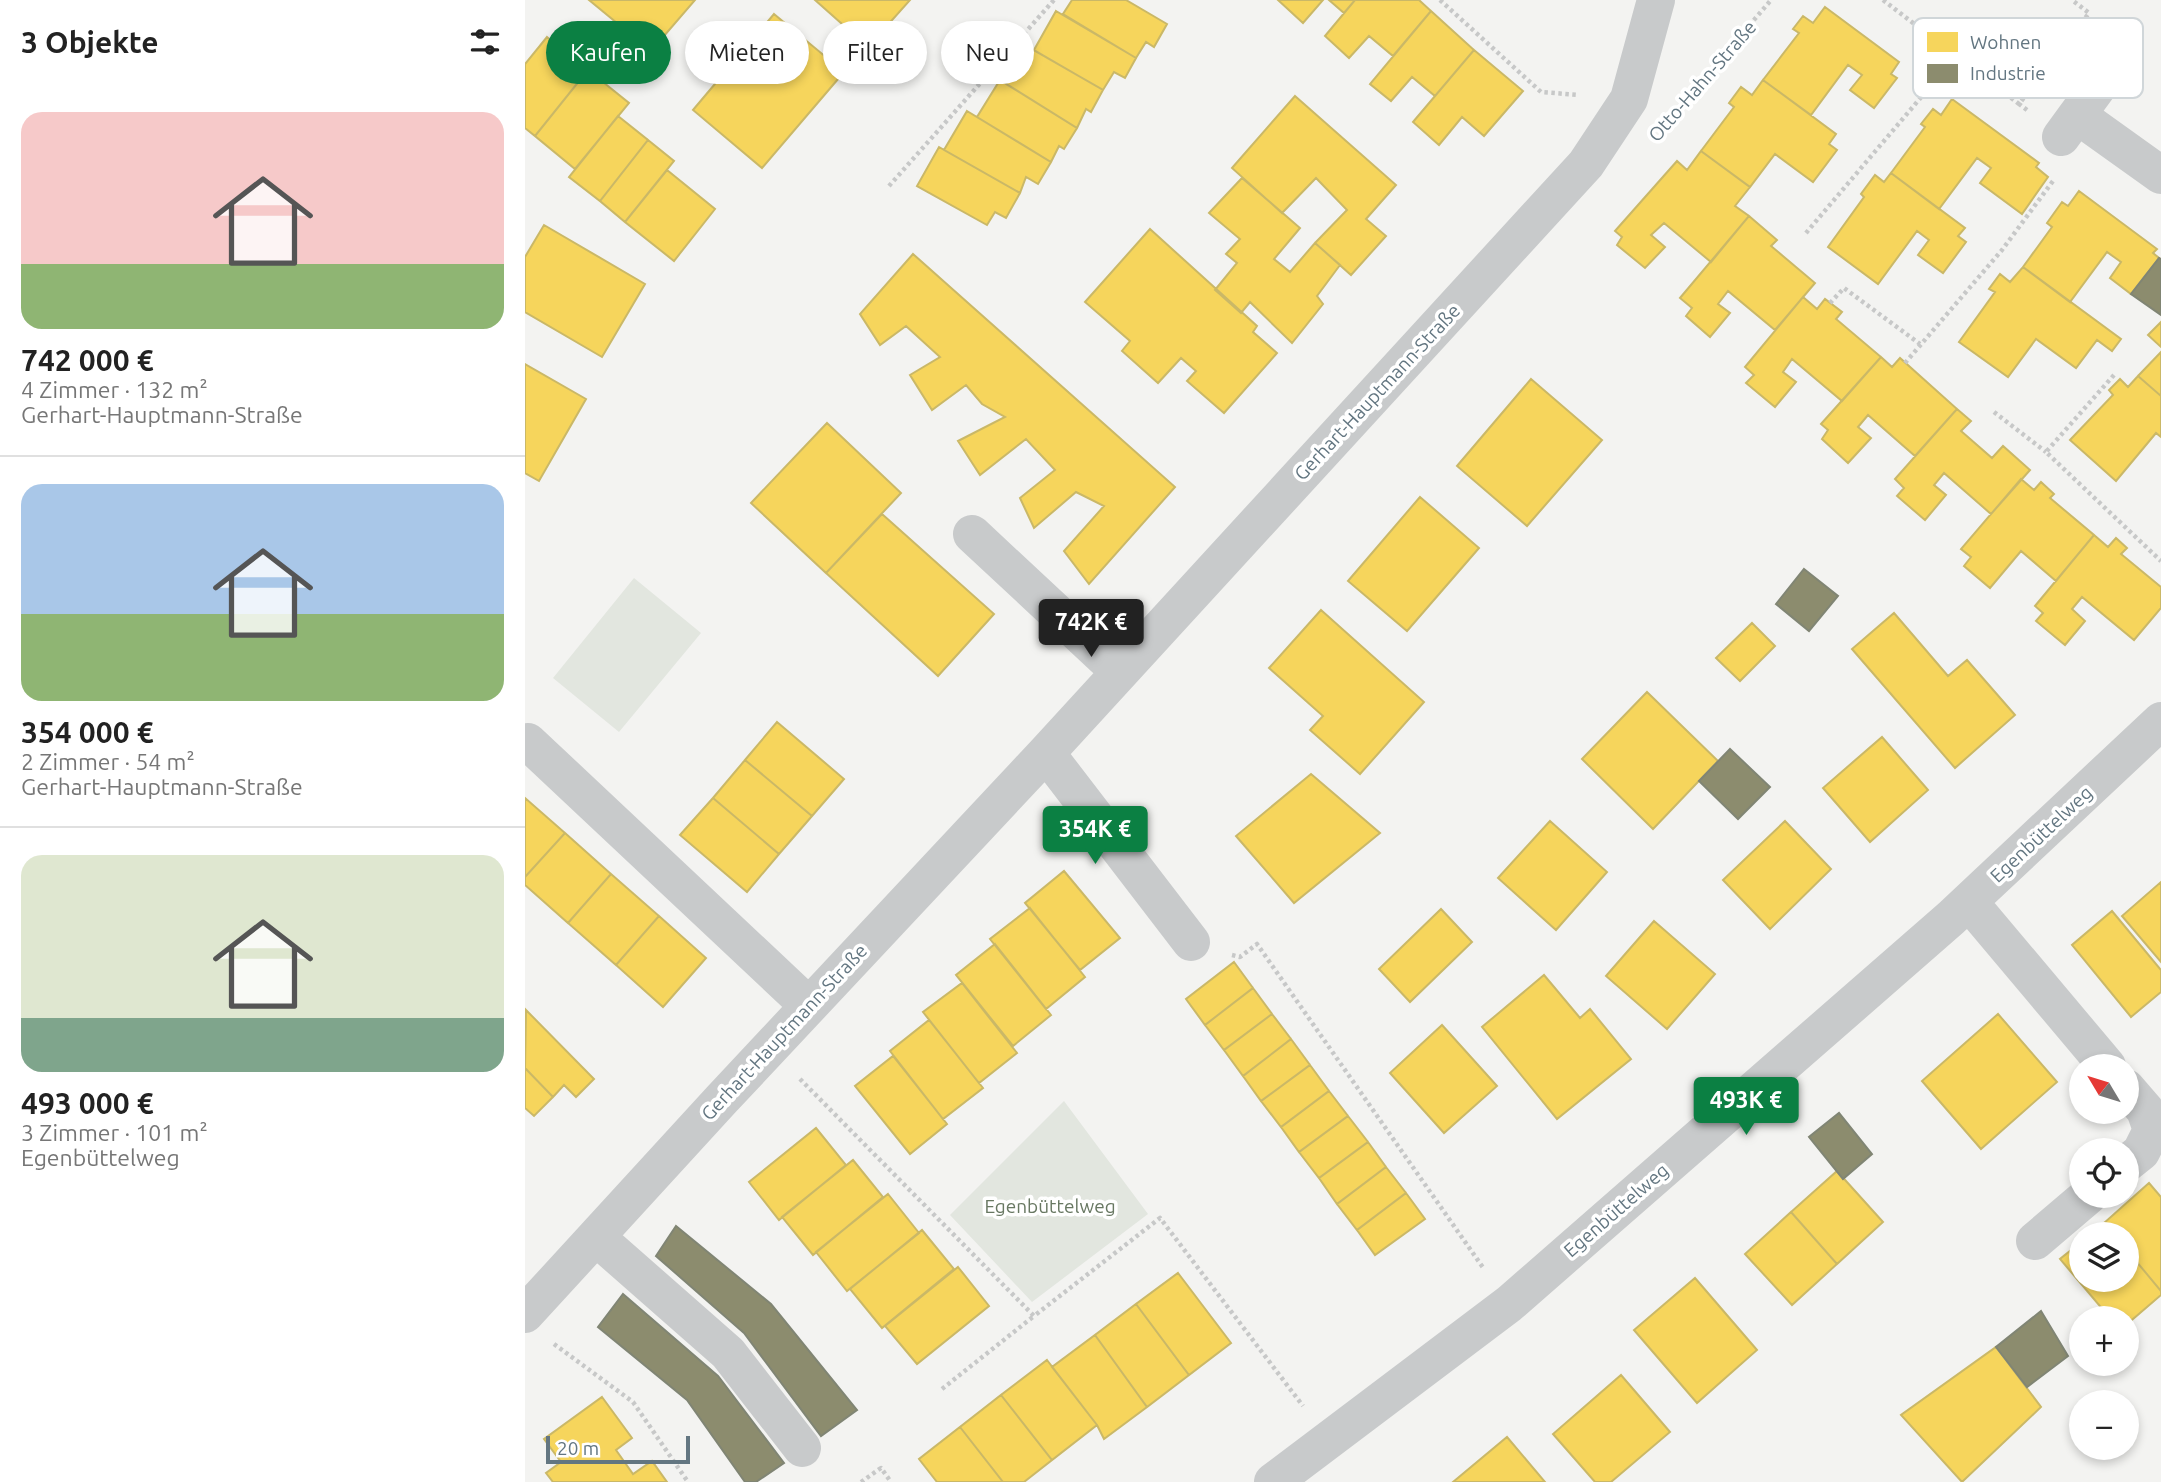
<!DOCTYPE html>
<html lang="de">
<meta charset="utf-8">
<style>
:root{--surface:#fff;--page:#f2f2f2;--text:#222;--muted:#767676;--line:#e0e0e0;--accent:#0b8043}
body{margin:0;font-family:Ubuntu,sans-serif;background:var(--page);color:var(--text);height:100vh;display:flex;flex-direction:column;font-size:26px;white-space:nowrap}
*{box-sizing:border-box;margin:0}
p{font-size:23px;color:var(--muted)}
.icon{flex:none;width:38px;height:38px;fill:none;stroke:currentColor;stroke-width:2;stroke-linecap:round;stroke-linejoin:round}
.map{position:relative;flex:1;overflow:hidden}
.sheet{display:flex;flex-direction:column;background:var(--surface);width:525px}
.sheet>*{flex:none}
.banner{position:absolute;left:21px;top:21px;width:665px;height:63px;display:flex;gap:14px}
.needle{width:46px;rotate:308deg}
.buttons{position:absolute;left:1544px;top:1054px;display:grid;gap:14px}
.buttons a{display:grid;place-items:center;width:70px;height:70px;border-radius:50%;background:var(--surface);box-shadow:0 4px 10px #0003;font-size:35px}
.scale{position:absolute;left:21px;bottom:18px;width:144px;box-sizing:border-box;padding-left:7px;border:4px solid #637681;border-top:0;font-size:19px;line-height:24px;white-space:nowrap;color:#637681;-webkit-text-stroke:5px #fff;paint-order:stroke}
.price{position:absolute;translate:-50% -60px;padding:0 16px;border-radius:7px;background:var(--accent);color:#fff;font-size:23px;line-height:46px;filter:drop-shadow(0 2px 4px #0008)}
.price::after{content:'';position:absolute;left:50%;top:42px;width:21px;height:16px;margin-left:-10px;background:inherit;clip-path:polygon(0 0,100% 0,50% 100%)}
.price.on{background:#222;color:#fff}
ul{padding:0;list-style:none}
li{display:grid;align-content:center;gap:14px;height:371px;padding:0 21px}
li+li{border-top:2px solid var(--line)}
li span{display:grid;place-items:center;height:217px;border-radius:21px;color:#555}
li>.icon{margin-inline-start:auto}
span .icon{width:126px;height:126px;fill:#fffc;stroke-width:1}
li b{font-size:30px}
h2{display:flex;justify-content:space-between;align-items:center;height:84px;padding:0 21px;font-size:30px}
.tag{padding:0 24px;border-radius:32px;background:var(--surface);box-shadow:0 4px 10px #0003;font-size:24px;line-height:63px}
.tag.on{background:var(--accent);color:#fff}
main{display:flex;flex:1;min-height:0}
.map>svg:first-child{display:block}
</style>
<main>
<section class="sheet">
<h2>3 Objekte<svg class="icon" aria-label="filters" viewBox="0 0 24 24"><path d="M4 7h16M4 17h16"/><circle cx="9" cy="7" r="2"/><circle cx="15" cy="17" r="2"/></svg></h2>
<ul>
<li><span style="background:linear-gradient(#f6c9c9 70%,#8fb573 0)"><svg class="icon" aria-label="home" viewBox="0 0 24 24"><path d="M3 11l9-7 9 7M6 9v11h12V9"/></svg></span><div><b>742 000 €</b><p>4 Zimmer · 132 m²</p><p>Gerhart-Hauptmann-Straße</p></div></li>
<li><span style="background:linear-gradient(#a9c7e8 60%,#8fb573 0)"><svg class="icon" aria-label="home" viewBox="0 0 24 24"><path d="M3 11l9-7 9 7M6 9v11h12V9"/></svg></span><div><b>354 000 €</b><p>2 Zimmer · 54 m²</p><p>Gerhart-Hauptmann-Straße</p></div></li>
<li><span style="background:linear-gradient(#dfe7d0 75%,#7fa58c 0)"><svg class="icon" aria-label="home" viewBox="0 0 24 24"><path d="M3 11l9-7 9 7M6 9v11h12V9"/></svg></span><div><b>493 000 €</b><p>3 Zimmer · 101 m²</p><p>Egenbüttelweg</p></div></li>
</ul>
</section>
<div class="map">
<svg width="1636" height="1482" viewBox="0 0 1636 1482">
<rect width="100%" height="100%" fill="#f3f3f1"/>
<!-- green -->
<path fill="#e2e6df" d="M 109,578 L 176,633 L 94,732 L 28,678 Z
M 539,1101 L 623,1214 L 507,1302 L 425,1215 Z"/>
<!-- homes -->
<path fill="#f6d55c" stroke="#cab867" stroke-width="2" d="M 64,0 L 170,0 L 126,51 Z
M 290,0 L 385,0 L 343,47 Z
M 547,0 L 601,0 L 642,24 L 629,47 L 621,42 L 611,58 L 538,14 Z
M 753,0 L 798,0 L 778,23 Z
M 804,0 L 830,0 L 819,13 Z
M 830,0 L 894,0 L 906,11 L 868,56 L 844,36 L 824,58 L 800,36 Z
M 1300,7 L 1374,62 L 1366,74 L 1372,78 L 1349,108 L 1325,90 L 1337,75 L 1323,65 L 1286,115 L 1238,80 L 1274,33 L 1268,29 L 1278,16 L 1288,23 Z
M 531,11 L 611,58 L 600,78 L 589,72 L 578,90 L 509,50 Z
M 906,11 L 949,50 L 910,96 L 887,77 L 866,101 L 845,84 Z
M 249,14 L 319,72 L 237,168 L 168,110 Z
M 22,37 L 63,70 L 10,136 L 0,128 L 0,64 Z
M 503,47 L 578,90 L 566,112 L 561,109 L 552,128 L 481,84 Z
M 949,50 L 998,91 L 959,136 L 937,117 L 914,145 L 888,122 Z
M 63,70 L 104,103 L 50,169 L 10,136 Z
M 475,80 L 552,128 L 539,149 L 534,146 L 526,162 L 452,117 Z
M 1238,80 L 1311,134 L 1304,144 L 1312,150 L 1288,182 L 1250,154 L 1225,187 L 1176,151 L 1209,107 L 1204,103 L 1216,87 L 1227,95 Z
M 770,96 L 871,185 L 841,219 L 861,236 L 826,275 L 790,243 L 822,210 L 791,178 L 757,213 L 707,168 Z
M 1427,99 L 1514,163 L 1511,167 L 1523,177 L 1497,214 L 1455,183 L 1466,168 L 1452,158 L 1414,209 L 1366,173 L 1400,127 L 1396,124 L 1408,109 L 1416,115 Z
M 442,111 L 526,162 L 513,184 L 501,177 L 495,193 L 419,150 Z
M 93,116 L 123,140 L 75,201 L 44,177 Z
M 123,140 L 149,161 L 100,222 L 75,201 Z
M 414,147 L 495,193 L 481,218 L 470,212 L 462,225 L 392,186 Z
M 1176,151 L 1225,187 L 1210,206 L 1224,216 L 1186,262 L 1139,223 L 1126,235 L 1140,247 L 1120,268 L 1092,245 L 1097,237 L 1090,231 L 1152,161 L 1162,170 Z
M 142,170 L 190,209 L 149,261 L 100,222 Z
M 1366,173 L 1440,228 L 1433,236 L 1441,242 L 1418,273 L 1393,255 L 1404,240 L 1392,231 L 1353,284 L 1303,247 L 1339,197 L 1336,194 L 1350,175 L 1359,182 Z
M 717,178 L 775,228 L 749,259 L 765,272 L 790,243 L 815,265 L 792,296 L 798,304 L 767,343 L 725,302 L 716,313 L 690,290 L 712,263 L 701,254 L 715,239 L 684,213 Z
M 1554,191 L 1632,249 L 1628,253 L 1634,258 L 1606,294 L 1585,278 L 1596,262 L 1582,252 L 1545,302 L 1498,267 L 1527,227 L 1522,223 L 1537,202 L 1543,206 Z
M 1224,216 L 1252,240 L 1246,246 L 1290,283 L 1250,330 L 1203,291 L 1193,304 L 1205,313 L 1185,337 L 1161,316 L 1167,308 L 1155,298 Z
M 19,225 L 120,284 L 77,357 L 0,312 L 0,257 Z
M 625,229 L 732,326 L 728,332 L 752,353 L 699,413 L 662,381 L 671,371 L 656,358 L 633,383 L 597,351 L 605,341 L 560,302 Z
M 388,254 L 650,487 L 564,584 L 539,551 L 579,506 L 551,492 L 509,528 L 495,498 L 530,470 L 501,439 L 455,475 L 433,441 L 480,417 L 457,404 L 441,385 L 407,410 L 385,375 L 415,357 L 381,326 L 355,345 L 335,314 Z
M 1498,267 L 1596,339 L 1587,351 L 1572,340 L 1551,368 L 1511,339 L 1483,377 L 1434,342 L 1470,292 L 1464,289 L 1475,274 L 1485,282 Z
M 1278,297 L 1292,309 L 1300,299 L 1317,312 L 1311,319 L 1356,357 L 1317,401 L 1267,359 L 1258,372 L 1271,382 L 1250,407 L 1221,383 L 1229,375 L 1220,367 Z
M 1636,322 L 1636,347 L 1623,335 Z
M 1636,352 L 1636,396 L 1613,376 Z
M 1356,357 L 1367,367 L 1375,358 L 1432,409 L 1390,456 L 1343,415 L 1333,427 L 1346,438 L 1323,463 L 1297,439 L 1303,430 L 1296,424 Z
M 0,364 L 61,399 L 14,481 L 0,473 Z
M 1613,376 L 1636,396 L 1636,437 L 1631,433 L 1591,481 L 1545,440 L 1588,395 L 1584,390 L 1595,379 L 1603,387 Z
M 1006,379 L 1077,440 L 1002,526 L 932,466 Z
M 1432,409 L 1446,421 L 1436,431 L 1467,458 L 1478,446 L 1505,470 L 1466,514 L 1419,473 L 1409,485 L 1421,495 L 1400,520 L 1372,496 L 1379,488 L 1370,479 Z
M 302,423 L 376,493 L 301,573 L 226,503 Z
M 1496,479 L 1509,490 L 1516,482 L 1529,494 L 1525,498 L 1569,535 L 1531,581 L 1496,551 L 1465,588 L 1439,566 L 1446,557 L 1436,549 Z
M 895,497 L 954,548 L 882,631 L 823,581 Z
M 357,514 L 469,614 L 413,676 L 301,573 Z
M 1569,535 L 1583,547 L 1591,538 L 1602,548 L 1596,554 L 1636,587 L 1636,608 L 1609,640 L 1557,597 L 1547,609 L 1560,621 L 1540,645 L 1511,621 L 1518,613 L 1510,606 Z
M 796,610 L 899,702 L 835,774 L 785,730 L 798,716 L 744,668 Z
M 1369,613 L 1423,676 L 1442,660 L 1490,715 L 1430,768 L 1327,649 Z
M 1227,623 L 1250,646 L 1215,681 L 1191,658 Z
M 1122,692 L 1193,761 L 1128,829 L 1057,759 Z
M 252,722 L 319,779 L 287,816 L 220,760 Z
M 1357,737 L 1403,790 L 1345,842 L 1298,788 Z
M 220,760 L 287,816 L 254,854 L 188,798 Z
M 786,774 L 855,833 L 769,903 L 711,836 Z
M 0,798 L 40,833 L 0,877 Z
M 188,798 L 254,854 L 222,892 L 155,835 Z
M 1025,821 L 1082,872 L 1031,930 L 973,878 Z
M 1260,821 L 1306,869 L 1245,929 L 1198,880 Z
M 40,833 L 86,874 L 43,923 L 0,885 L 0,877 Z
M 539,871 L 595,938 L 555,970 L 500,903 Z
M 86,874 L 134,916 L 91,965 L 43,923 Z
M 1636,882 L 1636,962 L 1597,916 Z
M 505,908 L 560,977 L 521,1009 L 465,939 Z
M 916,909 L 947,942 L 885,1002 L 854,969 Z
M 1587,911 L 1636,970 L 1636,992 L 1606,1017 L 1547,945 Z
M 134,916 L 181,958 L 138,1007 L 91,965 Z
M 1129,921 L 1190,974 L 1142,1029 L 1081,976 Z
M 470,944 L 526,1015 L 488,1046 L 431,975 Z
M 709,962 L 728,988 L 680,1025 L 661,999 Z
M 1019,975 L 1055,1018 L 1065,1009 L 1106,1059 L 1032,1119 L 957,1027 Z
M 437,983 L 492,1053 L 454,1083 L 398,1012 Z
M 728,988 L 747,1014 L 699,1050 L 680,1025 Z
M 1,1010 L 69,1079 L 51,1097 L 39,1085 L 28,1097 L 0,1068 Z
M 747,1014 L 766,1039 L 718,1076 L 699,1050 Z
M 1473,1014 L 1532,1082 L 1456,1149 L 1397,1081 Z
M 404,1020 L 458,1088 L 418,1119 L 365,1051 Z
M 917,1025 L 972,1086 L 919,1133 L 865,1073 Z
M 766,1039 L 785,1065 L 736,1101 L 718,1076 Z
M 368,1056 L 422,1124 L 385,1154 L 330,1086 Z
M 785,1065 L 804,1091 L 756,1127 L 736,1101 Z
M 0,1068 L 28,1097 L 9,1116 L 0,1108 Z
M 804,1091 L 823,1116 L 774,1152 L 756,1127 Z
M 823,1116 L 843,1142 L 794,1178 L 774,1152 Z
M 291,1128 L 321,1165 L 254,1220 L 224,1182 Z
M 843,1142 L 861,1167 L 812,1204 L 794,1178 Z
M 328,1160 L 358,1197 L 288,1255 L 257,1217 Z
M 861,1167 L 881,1193 L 832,1230 L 812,1204 Z
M 1312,1171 L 1358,1222 L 1312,1264 L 1266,1212 Z
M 1624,1183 L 1636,1197 L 1636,1291 L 1601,1249 L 1601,1234 L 1588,1234 L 1579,1223 Z
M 881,1193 L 900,1219 L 850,1255 L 832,1230 Z
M 363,1194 L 394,1233 L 322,1291 L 291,1252 Z
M 1266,1212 L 1312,1264 L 1267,1305 L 1220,1254 Z
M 1579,1223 L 1588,1234 L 1565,1234 Z
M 397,1230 L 429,1269 L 357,1328 L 325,1289 Z
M 1556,1242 L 1556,1279 L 1601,1279 L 1601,1249 L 1636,1291 L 1636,1295 L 1601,1325 L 1601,1318 L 1585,1318 L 1535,1259 Z
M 433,1267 L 464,1306 L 392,1364 L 360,1326 Z
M 653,1273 L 706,1343 L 664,1375 L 611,1304 Z
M 1170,1278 L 1232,1350 L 1172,1403 L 1109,1330 Z
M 611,1304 L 664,1375 L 622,1407 L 570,1335 Z
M 570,1335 L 622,1407 L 579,1439 L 572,1425 L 527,1367 Z
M 1471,1347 L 1516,1407 L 1437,1482 L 1376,1415 Z
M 522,1360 L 572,1425 L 527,1460 L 476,1395 Z
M 1096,1375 L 1145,1432 L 1086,1482 L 1070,1482 L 1028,1434 Z
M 476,1395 L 527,1460 L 499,1482 L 478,1482 L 435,1427 Z
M 77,1397 L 107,1438 L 91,1450 L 108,1474 L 127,1461 L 142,1482 L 28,1482 L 21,1473 L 36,1462 L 19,1439 Z
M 435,1427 L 478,1482 L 412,1482 L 394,1459 Z
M 982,1437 L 1020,1482 L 928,1482 Z"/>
<!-- industry -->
<path fill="#8c8c6e" stroke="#808574" stroke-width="2" d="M 1634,258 L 1636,259 L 1636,315 L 1606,294 Z
M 1279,569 L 1313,596 L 1284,631 L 1251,604 Z
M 1205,749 L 1245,787 L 1213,819 L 1174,781 Z
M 1314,1113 L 1347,1154 L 1318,1179 L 1284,1137 Z
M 151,1226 L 246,1304 L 332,1410 L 296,1436 L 219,1333 L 131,1256 Z
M 98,1294 L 193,1376 L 259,1463 L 231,1482 L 220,1482 L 162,1400 L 73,1327 Z
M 1516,1311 L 1543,1356 L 1502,1387 L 1471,1347 Z"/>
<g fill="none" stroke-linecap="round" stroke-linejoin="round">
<!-- path -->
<path stroke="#c7c8c8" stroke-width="4.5" stroke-dasharray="3.5 3.5" stroke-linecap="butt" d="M 915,0 L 1016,92 L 1054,95
M 1358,0 L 1494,104
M 1502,110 L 1494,104 L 1564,13 L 1547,0
M 1147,116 L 1246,0
M 364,186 L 529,0
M 1281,233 L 1431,56
M 1305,303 L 1319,288 L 1395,344
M 1380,363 L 1477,250 L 1528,181
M 1589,375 L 1521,452 L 1636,561
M 1469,412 L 1521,452
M 707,955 L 715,957 L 732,944 L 959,1269
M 275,1079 L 509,1316 L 635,1218 L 778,1406
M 29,1344 L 108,1402 L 163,1482
M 417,1389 L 509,1316
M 336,1482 L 356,1468 L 366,1482"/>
<!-- minor -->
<path stroke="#c8cacb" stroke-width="38" d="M 1552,115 L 1596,55
M 1536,137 L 1552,115 L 1636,175
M 447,534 L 595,672
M 3,742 L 284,1006
M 521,753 L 666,942
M 1444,902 L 1582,1066
M 1601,1088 L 1620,1110 L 1627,1130 L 1616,1152 L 1601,1164
M 71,1237 L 203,1353 L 277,1448
M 1510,1241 L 1564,1195
M 0,1314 L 196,1100 L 521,753 L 1061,164 L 1104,99 L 1131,0
M 748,1482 L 984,1304 L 1426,918 L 1636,721"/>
</g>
<g text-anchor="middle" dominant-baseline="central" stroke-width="7" stroke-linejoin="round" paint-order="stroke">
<!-- street labels -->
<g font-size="19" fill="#637681" stroke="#fff">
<text transform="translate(1177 81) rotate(-49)">Otto-Hahn-Straße</text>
<text transform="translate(852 392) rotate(-47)">Gerhart-Hauptmann-Straße</text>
<text transform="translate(1516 834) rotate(-43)">Egenbüttelweg</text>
<text transform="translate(259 1032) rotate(-47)">Gerhart-Hauptmann-Straße</text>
<text transform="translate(1091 1210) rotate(-41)">Egenbüttelweg</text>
</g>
<!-- park labels -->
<g font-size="19" fill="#687862" stroke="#fff">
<text x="525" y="1206">Egenbüttelweg</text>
</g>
</g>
<!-- legend -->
<rect x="1388" y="18" width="230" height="80" rx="10" fill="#fff" stroke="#d0d6d9" stroke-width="2"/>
<rect x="1402" y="32" width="31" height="20" fill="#f6d55c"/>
<rect x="1402" y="64" width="31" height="19" fill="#8c8c6e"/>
<g font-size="19" fill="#637681">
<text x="1445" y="49">Wohnen</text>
<text x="1445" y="80">Industrie</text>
</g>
</svg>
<div class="buttons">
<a><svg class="needle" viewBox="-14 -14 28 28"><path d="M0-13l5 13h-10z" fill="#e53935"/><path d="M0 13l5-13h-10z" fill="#767676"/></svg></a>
<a><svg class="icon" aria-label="locate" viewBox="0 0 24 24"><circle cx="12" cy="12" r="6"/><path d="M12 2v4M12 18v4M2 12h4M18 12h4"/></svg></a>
<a><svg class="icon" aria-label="layers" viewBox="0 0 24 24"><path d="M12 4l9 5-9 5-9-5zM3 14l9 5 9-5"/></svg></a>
<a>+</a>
<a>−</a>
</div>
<div class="scale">20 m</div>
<b class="price on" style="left:566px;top:659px">742K €</b>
<b class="price" style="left:570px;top:866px">354K €</b>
<b class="price" style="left:1221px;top:1137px">493K €</b>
<div class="banner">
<a class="tag on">Kaufen</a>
<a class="tag">Mieten</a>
<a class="tag">Filter</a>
<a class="tag">Neu</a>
</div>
</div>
</main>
